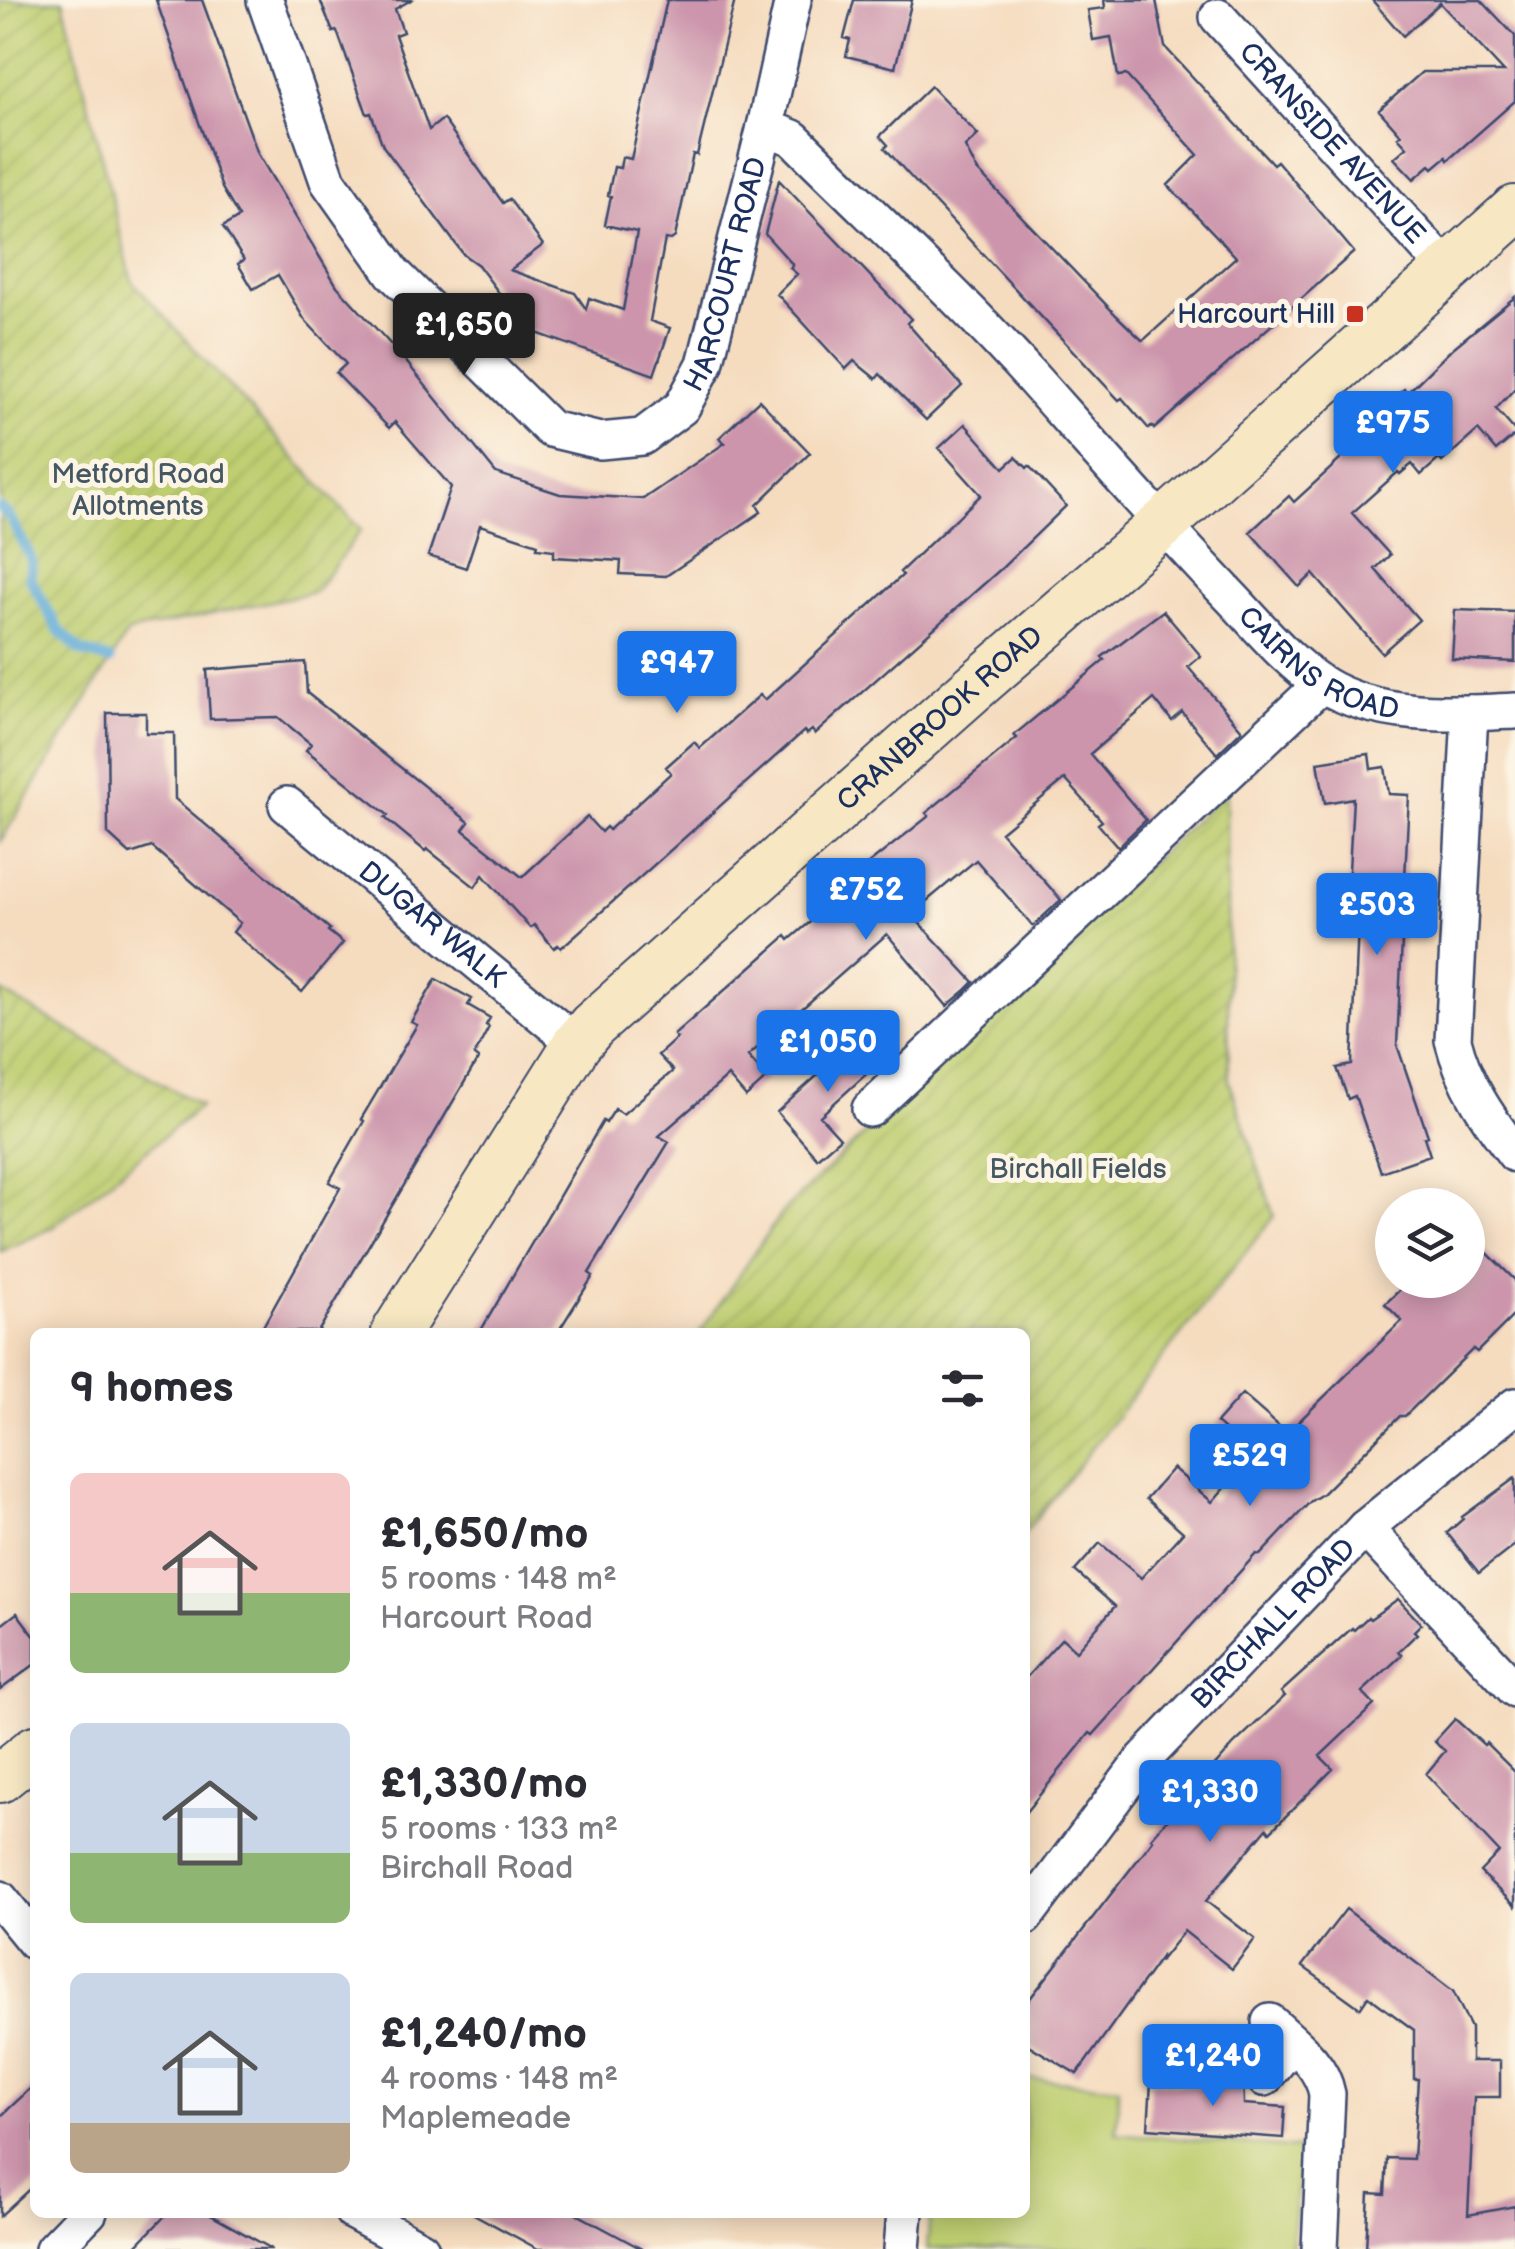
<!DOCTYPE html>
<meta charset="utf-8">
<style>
:root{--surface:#fff;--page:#f2f2f3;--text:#2b2b33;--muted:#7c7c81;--accent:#1a73e8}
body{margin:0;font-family:"Balsamiq Sans",sans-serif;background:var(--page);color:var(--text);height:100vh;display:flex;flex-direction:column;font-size:38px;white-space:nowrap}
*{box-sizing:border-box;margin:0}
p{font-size:32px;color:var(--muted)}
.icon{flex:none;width:55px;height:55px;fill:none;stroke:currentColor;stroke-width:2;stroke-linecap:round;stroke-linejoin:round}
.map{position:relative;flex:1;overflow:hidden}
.side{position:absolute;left:30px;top:1328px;width:1000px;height:890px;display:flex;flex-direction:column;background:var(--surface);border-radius:15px;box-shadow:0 5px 25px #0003}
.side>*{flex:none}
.tools{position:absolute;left:1375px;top:1188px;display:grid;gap:20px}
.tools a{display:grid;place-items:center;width:110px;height:110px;border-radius:50%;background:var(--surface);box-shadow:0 5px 25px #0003;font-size:50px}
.price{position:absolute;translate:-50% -85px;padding:0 22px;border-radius:10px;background:var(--accent);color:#fff;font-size:32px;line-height:65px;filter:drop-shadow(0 2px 5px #0008)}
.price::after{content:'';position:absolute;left:50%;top:60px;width:30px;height:22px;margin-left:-15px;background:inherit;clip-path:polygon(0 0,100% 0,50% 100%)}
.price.on{background:#222;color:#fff}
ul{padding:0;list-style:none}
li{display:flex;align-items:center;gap:30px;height:250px;padding:0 40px}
li span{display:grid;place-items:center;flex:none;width:280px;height:200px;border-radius:15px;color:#555}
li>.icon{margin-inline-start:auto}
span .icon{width:120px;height:120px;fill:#fffc;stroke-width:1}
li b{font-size:42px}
h2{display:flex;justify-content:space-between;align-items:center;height:120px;padding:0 40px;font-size:42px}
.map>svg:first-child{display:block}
</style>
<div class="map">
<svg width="1515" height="2249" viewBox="0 0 1515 2249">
<defs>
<pattern id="garden-furrows" width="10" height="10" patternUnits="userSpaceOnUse" patternTransform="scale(2.5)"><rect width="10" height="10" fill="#bece70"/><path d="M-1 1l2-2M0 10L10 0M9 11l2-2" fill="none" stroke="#a3b163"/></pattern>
</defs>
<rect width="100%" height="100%" fill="#fcf5e5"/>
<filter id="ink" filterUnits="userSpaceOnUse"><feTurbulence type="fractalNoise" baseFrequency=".01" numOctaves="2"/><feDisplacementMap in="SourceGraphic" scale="20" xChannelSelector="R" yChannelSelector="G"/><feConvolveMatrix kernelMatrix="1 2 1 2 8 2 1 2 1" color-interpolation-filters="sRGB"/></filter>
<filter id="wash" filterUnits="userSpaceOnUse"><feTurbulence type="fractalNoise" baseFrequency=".0048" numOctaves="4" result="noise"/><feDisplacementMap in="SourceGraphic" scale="40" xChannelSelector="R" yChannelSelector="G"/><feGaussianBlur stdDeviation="2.25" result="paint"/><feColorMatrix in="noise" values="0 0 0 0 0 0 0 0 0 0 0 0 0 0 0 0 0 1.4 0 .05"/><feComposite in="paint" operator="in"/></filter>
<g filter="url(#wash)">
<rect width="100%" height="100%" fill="#f5dcbf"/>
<!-- garden -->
<path fill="url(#garden-furrows)" stroke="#6c7e67" stroke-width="2.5" d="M 0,0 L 63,0 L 132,281 L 361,530 L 315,592 L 128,632 L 0,842 Z
M 1226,791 L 1229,1080 L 1274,1216 L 1025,1533 L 1025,1332 L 700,1332 L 783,1211 Z
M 0,991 L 201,1106 L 52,1228 L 0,1252 Z"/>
<!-- pitch -->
<path fill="#bece70" stroke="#6c7e67" stroke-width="2.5" d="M 1025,2078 L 1119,2087 L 1116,2133 L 1300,2149 L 1291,2249 L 927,2249 L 930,2213 L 1025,2212 Z"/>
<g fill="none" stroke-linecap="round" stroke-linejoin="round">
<!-- stream -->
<path stroke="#5fabd8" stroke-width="11" d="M 0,508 L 9,516 L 29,554 L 32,563 L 30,578 L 58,629 L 80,651 L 110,660"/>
</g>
<g id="blocks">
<!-- building -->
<path fill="#cc95ac" d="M 156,0 L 202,0 L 258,154 L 337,286 L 404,359 L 496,473 L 560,494 L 643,499 L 725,443 L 719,438 L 759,400 L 810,453 L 757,505 L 761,512 L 666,576 L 620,574 L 621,561 L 554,557 L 554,550 L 537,548 L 538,544 L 480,525 L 466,568 L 428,556 L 451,487 L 395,422 L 389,428 L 336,373 L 346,364 L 304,319 L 278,275 L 253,289 L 238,264 L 244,260 L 223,227 L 239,217 L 222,188 Z
M 320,0 L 411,0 L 395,9 L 403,32 L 395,35 L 429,130 L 443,119 L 503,203 L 509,199 L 543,245 L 510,270 L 575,293 L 586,309 L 589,298 L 623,310 L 637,232 L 605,225 L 611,196 L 608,195 L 614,167 L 620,168 L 622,157 L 631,159 L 667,0 L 735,0 L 697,155 L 693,154 L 675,237 L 671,240 L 665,239 L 650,321 L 670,328 L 654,375 L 514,325 L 517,317 L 478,265 L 464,255 L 383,146 L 371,113 L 367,114 L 337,31 L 333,32 Z
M 854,0 L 912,0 L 895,68 L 846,56 L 850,40 L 844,38 Z
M 1104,0 L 1156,0 L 1165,47 L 1273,164 L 1277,161 L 1354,252 L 1154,429 L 1152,426 L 1149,429 L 1122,398 L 1119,400 L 908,174 L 885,148 L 888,145 L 880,136 L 931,86 L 978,135 L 965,147 L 977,170 L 1117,316 L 1142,340 L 1145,339 L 1236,257 L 1168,185 L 1198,155 L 1126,75 L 1118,76 L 1111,37 L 1093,40 L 1088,10 L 1105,8 Z
M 1372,0 L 1481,0 L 1515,36 L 1515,101 L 1448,160 L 1446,157 L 1433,168 L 1430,165 L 1414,179 L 1394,158 L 1407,147 L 1398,137 L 1401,135 L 1379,110 L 1422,72 L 1504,72 L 1440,3 L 1403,36 Z
M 779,180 L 911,319 L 907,323 L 962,386 L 926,420 L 880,374 L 876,379 L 854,361 L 846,369 L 777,294 L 797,274 L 790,268 L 793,265 L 765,234 Z
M 1515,297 L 1515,388 L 1496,409 L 1515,431 L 1515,435 L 1496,451 L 1478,430 L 1442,462 L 1439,459 L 1421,475 L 1412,464 L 1400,474 L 1398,472 L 1352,513 L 1390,555 L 1375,569 L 1419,620 L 1382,653 L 1313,574 L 1299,587 L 1250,532 L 1289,496 L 1294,502 L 1367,435 L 1363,431 L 1378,418 L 1375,415 L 1404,389 L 1407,393 L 1453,348 Z
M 965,424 L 1004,468 L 1016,457 L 1027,468 L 1029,466 L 1066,506 L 1003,567 L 815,734 L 812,730 L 807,734 L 804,731 L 561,948 L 558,945 L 554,948 L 534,925 L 530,928 L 483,875 L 475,887 L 427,849 L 425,851 L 385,818 L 388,815 L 306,750 L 311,744 L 278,717 L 210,719 L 207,670 L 305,662 L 307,693 L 469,822 L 463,830 L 522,877 L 587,817 L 601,832 L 606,827 L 609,830 L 671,773 L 666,767 L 694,742 L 700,748 L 760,695 L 765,700 L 903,575 L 900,572 L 981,495 L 939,448 Z
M 1455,610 L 1515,612 L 1515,662 L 1452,659 Z
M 1163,611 L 1201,656 L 1188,667 L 1242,730 L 1217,754 L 1182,712 L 1172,721 L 1154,699 L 1090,754 L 1146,820 L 1118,847 L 1098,824 L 1102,821 L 1065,779 L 1001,832 L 1061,900 L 1033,926 L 976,860 L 911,914 L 974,982 L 966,990 L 947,1006 L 887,934 L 748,1056 L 767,1078 L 746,1097 L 728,1076 L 659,1136 L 669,1142 L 589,1273 L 593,1276 L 558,1332 L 480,1332 L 603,1121 L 606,1123 L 615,1109 L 623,1114 L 673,1071 L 658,1055 L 677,1038 L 674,1035 L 786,936 L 789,940 L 843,894 L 838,888 L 929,816 L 926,813 L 1017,738 L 1014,735 L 1105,660 L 1102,657 Z
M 107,713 L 146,713 L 146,733 L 174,733 L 175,799 L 330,929 L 328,931 L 343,943 L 302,992 L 233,932 L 240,923 L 152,847 L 130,854 L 108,834 Z
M 1369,754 L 1371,769 L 1385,767 L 1389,794 L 1409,795 L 1397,1045 L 1428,1136 L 1424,1137 L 1430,1155 L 1381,1172 L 1355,1096 L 1348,1099 L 1337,1068 L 1352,1065 L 1358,925 L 1346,925 L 1353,798 L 1325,803 L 1318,762 Z
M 436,979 L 472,999 L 468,1005 L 490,1018 L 486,1025 L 489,1027 L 474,1056 L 478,1059 L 318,1332 L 260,1332 L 340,1188 L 329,1182 L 364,1121 L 361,1119 L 417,1025 L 411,1022 Z
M 863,1034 L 885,1057 L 820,1116 L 840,1138 L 817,1158 L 777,1112 Z
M 1468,1234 L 1515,1280 L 1515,1314 L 1477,1352 L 1473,1349 L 1405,1416 L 1400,1416 L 1322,1494 L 1311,1501 L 1260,1555 L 1256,1554 L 1093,1735 L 1090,1733 L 1025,1813 L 1025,1679 L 1062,1638 L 1076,1651 L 1115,1606 L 1075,1571 L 1100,1543 L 1141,1578 L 1183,1532 L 1146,1499 L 1173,1468 L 1212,1502 L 1253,1455 L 1216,1423 L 1242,1394 L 1287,1433 L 1402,1321 L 1385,1304 L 1410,1280 L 1468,1280 Z
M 1515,1478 L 1515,1545 L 1479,1573 L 1447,1533 L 1463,1519 L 1462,1517 Z
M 1398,1599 L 1421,1624 L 1414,1631 L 1417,1634 L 1398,1652 L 1402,1655 L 1362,1692 L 1374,1705 L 1320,1756 L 1333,1769 L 1270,1832 L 1267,1828 L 1206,1901 L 1255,1939 L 1232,1969 L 1184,1931 L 1161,1960 L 1161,1957 L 1077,2074 L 1025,2043 L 1025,2005 L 1153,1840 L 1151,1838 L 1234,1744 L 1285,1696 L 1281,1692 L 1352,1628 L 1354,1630 L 1368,1617 L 1370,1619 Z
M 17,1613 L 35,1637 L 35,1664 L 0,1690 L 0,1626 Z
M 1455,1719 L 1484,1745 L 1486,1743 L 1515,1772 L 1515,1906 L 1480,1872 L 1499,1852 L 1426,1774 L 1445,1751 L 1435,1741 Z
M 1346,1909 L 1453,1991 L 1471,2028 L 1471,2061 L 1500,2061 L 1500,2097 L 1474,2097 L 1468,2215 L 1515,2206 L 1515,2249 L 1366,2249 L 1369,2193 L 1385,2194 L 1387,2158 L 1413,2159 L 1418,2079 L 1414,2079 L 1414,2030 L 1368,1996 L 1360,2008 L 1302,1966 Z
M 1207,2075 L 1243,2077 L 1244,2104 L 1285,2107 L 1283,2138 L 1148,2128 L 1151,2082 L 1206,2087 Z
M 35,2084 L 35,2184 L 0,2216 L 0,2117 Z
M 169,2212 L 205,2212 L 272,2249 L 133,2249 Z
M 470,2212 L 573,2212 L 642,2249 L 538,2249 Z"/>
</g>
</g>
<g filter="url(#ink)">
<use href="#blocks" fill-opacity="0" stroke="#3c496d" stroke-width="2.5"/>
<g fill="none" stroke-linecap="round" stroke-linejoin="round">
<!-- minor casing -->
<g stroke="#3c496d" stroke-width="40">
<g id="minor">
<path id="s1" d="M 265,0 L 328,181 L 393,273 L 550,429 L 600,441 L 642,437 L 682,407 L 705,364 L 765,127 L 793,0"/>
<path id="s2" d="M 1218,17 L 1447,269"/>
<path id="s3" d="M 765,127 L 793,138 C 874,219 959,296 1035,381 C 1099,453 1162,525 1229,595 C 1258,625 1286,661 1322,684 C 1379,719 1451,714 1515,711"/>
<path d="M 1470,713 L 1453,1040 C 1464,1084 1488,1118 1515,1154"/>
<path id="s4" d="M 287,805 L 577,1044"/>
<path d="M 870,1109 L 1322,684"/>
<path d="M 1365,1528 L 1515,1689"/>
<path d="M 0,1899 L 35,1942"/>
<path id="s5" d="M 1025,1917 L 1143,1760 L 1365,1528 L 1515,1406"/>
<path d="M 1270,2022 C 1293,2044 1321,2062 1327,2094 L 1320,2249"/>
<path d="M 1264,2078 L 1292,2044"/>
<path d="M 353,2212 L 421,2249"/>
<path d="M 53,2249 L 89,2212"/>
<path d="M 902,2249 L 905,2212"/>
</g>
</g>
<!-- secondary casing -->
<g stroke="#3c496d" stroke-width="52">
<g id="secondary">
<path id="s6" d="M 396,1332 L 577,1044 L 592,1026 L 971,690 L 1162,525 L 1515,210"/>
<path d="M 0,1778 L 35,1750"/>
</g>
</g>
<!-- minor -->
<use href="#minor" stroke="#fff" stroke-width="35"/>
<!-- secondary -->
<use href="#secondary" stroke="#f7e8c3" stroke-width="48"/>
</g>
</g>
<!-- markers -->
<rect fill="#c8321e" stroke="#fcf5e5" stroke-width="4" x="1345" y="304" width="20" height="20" rx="5"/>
<g text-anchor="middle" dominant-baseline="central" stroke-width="10" stroke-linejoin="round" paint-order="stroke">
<!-- street labels -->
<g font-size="28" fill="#1b2f5e" stroke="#fcf5e5">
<text stroke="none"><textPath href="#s2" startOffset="170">CRANSIDE AVENUE</textPath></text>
<text stroke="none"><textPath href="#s1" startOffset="810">HARCOURT ROAD</textPath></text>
<text stroke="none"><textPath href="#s3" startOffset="778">CAIRNS ROAD</textPath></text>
<text stroke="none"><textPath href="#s6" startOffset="828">CRANBROOK ROAD</textPath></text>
<text stroke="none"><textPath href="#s4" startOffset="188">DUGAR WALK</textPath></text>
<text stroke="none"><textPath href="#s5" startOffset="385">BIRCHALL ROAD</textPath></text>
</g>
<!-- poi labels -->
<g font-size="28" fill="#1b2f5e" stroke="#fcf5e5" text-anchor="end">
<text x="1335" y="314">Harcourt Hill</text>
</g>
<!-- park labels -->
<g font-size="28" fill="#445762" stroke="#fcf5e5">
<text x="138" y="474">Metford Road<tspan x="138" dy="32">Allotments</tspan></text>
<text x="1078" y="1169">Birchall Fields</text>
</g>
</g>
</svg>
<div class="tools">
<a><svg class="icon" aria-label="layers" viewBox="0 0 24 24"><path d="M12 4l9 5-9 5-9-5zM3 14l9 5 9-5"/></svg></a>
</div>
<b class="price on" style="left:464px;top:378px">£1,650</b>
<b class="price" style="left:1393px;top:476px">£975</b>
<b class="price" style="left:677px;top:716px">£947</b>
<b class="price" style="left:866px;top:943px">£752</b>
<b class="price" style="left:1377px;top:958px">£503</b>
<b class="price" style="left:828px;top:1095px">£1,050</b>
<b class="price" style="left:1250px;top:1509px">£529</b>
<b class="price" style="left:1210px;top:1845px">£1,330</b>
<b class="price" style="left:1213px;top:2109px">£1,240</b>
<section class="side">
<h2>9 homes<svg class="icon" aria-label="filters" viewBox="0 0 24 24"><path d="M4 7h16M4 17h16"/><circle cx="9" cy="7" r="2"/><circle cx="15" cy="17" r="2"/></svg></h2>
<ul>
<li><span style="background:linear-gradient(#f6c9c9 60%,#8fb573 0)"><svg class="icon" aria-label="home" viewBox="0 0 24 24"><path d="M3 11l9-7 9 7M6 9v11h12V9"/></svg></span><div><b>£1,650/mo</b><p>5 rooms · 148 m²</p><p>Harcourt Road</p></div></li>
<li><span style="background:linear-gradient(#c9d6e8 65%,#8fb573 0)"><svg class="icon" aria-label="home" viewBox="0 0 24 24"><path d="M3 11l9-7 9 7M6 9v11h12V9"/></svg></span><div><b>£1,330/mo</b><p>5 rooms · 133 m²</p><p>Birchall Road</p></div></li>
<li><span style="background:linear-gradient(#c9d6e8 75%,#b9a48a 0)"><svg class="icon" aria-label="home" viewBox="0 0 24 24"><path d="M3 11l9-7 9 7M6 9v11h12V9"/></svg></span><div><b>£1,240/mo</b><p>4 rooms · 148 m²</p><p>Maplemeade</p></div></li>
</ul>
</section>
</div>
